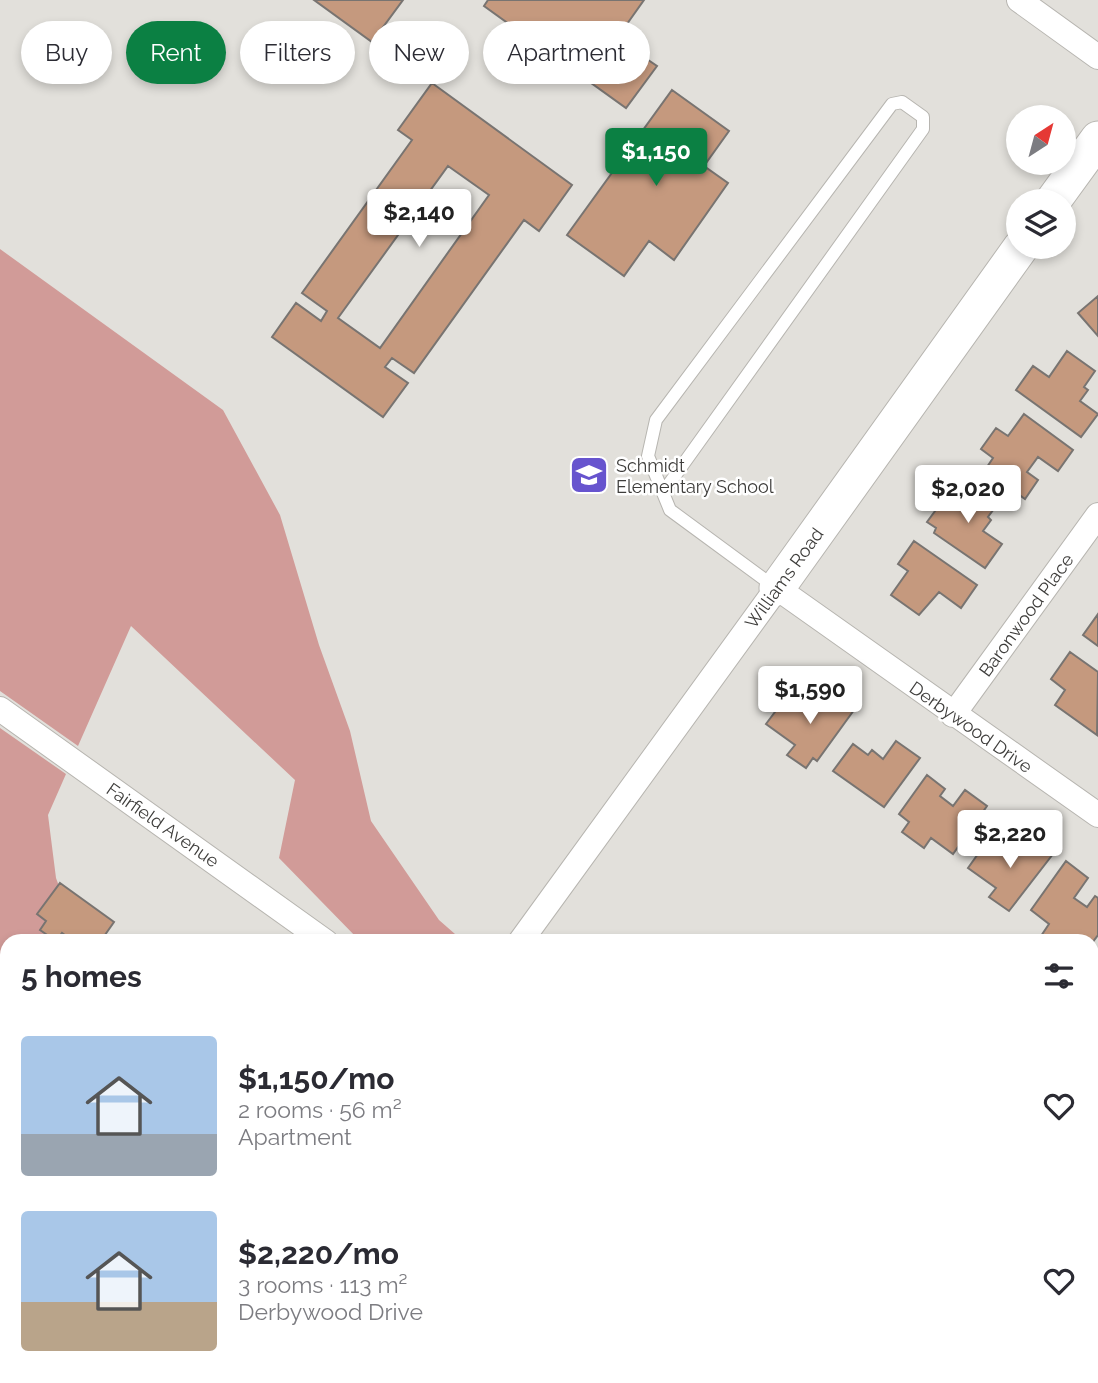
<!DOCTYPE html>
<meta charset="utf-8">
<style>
:root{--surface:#fff;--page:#f2f2f3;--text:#2b2b33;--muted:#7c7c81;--accent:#0b8043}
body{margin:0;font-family:Raleway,sans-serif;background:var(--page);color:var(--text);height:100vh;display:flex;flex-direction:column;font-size:26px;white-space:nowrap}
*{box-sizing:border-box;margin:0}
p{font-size:23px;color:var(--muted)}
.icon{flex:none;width:38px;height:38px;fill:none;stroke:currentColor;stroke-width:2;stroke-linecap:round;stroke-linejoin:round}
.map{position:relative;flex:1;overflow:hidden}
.sheet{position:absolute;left:0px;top:934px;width:1099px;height:450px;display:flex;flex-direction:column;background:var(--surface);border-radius:21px 21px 0 0;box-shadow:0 4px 10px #0003}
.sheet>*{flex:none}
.top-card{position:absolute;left:21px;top:21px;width:700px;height:63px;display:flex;gap:14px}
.needle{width:46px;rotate:36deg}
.buttons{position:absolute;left:1006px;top:105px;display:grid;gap:14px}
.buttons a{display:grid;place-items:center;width:70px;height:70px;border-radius:50%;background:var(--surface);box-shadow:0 4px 10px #0003;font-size:35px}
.price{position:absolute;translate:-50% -60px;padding:0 16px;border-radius:7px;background:#fff;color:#222;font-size:23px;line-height:46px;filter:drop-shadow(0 2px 4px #0008)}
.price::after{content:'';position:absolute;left:50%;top:42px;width:21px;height:16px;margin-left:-10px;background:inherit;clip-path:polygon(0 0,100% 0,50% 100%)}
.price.current{background:var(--accent);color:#fff}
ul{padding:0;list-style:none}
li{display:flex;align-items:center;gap:21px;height:175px;padding:0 21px}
li span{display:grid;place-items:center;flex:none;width:196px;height:140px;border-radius:7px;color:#555}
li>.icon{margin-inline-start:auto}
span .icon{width:84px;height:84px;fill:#fffc;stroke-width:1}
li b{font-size:30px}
h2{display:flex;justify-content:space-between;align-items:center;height:84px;padding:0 21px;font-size:30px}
.tag{padding:0 24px;border-radius:32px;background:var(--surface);box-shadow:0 4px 10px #0003;font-size:24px;line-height:63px}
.tag.current{background:var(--accent);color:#fff}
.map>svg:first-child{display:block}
</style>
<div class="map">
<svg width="1098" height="1383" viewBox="0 0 1098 1383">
<rect width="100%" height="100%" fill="#e2e0db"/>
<!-- forest -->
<path fill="#d19b98" d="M 0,249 L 223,410 L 280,515 L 319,645 L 350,731 L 371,821 L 439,920 L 463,941 L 359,940 L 279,858 L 295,780 L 131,626 L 78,746 L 0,691 Z
M 0,728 L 66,774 L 48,815 L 56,878 L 79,941 L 7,942 L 7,979 L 0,966 Z"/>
<!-- building -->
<path fill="#c5997e" stroke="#787471" stroke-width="2" fill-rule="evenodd" d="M 314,0 L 403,0 L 372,42 Z
M 488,0 L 644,0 L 627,24 L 642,35 L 632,49 L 657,66 L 626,108 L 484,6 Z
M 432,83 L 572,185 L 539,231 L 524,220 L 414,373 L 392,358 L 385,367 L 408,383 L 383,417 L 272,337 L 296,303 L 321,321 L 327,311 L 302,293 L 412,140 L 398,130 ZM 448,166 L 489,195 L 380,348 L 338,318 Z
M 672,90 L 729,131 L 704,166 L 728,183 L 674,260 L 649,241 L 624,276 L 567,235 Z
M 1098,296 L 1098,336 L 1078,313 Z
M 1067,351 L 1095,371 L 1084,387 L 1088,390 L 1080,401 L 1098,414 L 1081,437 L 1016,390 L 1033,366 L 1049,377 Z
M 1024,414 L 1073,450 L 1058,471 L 1038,457 L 1027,472 L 1038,480 L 1025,499 L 985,470 L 993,458 L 981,449 L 996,428 L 1008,436 Z
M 970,482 L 999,502 L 988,517 L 991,520 L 983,531 L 1002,544 L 985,568 L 934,533 L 936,528 L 927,522 L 941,503 L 950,509 Z
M 914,541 L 977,585 L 961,608 L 939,592 L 919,615 L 891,595 L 908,571 L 898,564 Z
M 1098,614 L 1098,646 L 1083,635 Z
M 1070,652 L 1098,672 L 1097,735 L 1055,705 L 1065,690 L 1051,679 Z
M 830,693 L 854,710 L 817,761 L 813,758 L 806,768 L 787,755 L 795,745 L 766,724 L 787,696 L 802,707 L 806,702 L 817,710 Z
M 896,741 L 920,758 L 884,807 L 833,771 L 853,744 L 868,755 L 872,750 L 883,759 Z
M 927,775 L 945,789 L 940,796 L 953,806 L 965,790 L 987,806 L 953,854 L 931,838 L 924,848 L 902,832 L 909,822 L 899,814 Z
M 1029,837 L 1053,854 L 1009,911 L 989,897 L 996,888 L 968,868 L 988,840 L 1003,851 L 1006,846 L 1017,854 Z
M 1066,861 L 1088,878 L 1074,898 L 1087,907 L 1095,896 L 1098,898 L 1098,935 L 1092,943 L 1049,942 L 1041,936 L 1049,924 L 1031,910 Z
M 60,883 L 114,922 L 100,942 L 74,942 L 62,933 L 56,941 L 40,930 L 46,921 L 37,914 Z
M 1098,960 L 1098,981 L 1092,977 L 1092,968 Z
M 0,1226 L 7,1231 L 7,1260 L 0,1270 Z
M 6,1283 L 7,1284 L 7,1323 L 0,1318 L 0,1297 L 4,1292 L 1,1290 Z"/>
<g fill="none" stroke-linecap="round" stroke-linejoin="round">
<!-- lane casing -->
<g stroke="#b7b5b0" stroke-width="14">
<path id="lane" d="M 664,491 L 923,129 L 923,117 L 902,102 L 892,104 L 656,420 L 648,456 L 670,510 L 776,588"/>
</g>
<!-- street casing -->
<g stroke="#b7b5b0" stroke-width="26">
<path id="street" d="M 1019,0 L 1098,57
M 0,709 L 326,942
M 953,715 L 1098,515
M 520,942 L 777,588 L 1098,815"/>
</g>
<!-- secondary casing -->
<g stroke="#b7b5b0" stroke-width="37">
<path id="secondary" d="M 1053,201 L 1098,139
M 777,588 L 1021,247"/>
</g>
<!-- lane -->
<use href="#lane" stroke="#fff" stroke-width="12"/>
<!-- street -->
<use href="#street" stroke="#fff" stroke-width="24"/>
<!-- secondary -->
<use href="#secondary" stroke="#fff" stroke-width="35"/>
</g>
<!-- icons -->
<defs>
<g id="school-square" transform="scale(2.0125)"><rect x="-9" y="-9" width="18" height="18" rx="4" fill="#6754ce" stroke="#fff"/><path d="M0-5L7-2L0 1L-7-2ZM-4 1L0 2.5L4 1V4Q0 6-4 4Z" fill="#fff"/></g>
</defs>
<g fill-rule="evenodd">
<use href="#school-square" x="589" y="475"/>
</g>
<g text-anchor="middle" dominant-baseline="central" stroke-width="5" stroke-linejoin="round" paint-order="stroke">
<!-- poi labels -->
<g font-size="18" fill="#3e3d3b" stroke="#fff" text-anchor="start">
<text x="616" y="465">Schmidt<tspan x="616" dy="21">Elementary School</tspan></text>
</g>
<!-- street labels -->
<g font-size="18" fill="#3e3d3b" stroke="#fff">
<text transform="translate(784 578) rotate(-54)">Williams Road</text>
<text transform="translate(1026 615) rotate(-54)">Baronwood Place</text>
<text transform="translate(971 727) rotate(35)">Derbywood Drive</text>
<text transform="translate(163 825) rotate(35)">Fairfield Avenue</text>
</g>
</g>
</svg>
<div class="buttons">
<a><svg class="needle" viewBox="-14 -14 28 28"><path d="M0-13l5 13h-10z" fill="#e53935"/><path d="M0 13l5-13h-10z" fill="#7c7c81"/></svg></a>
<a><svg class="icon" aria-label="layers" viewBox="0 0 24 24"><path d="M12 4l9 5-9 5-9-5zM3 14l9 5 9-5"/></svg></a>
</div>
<b class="price current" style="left:656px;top:188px">$1,150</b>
<b class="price" style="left:419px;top:249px">$2,140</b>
<b class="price" style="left:968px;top:525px">$2,020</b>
<b class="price" style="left:810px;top:726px">$1,590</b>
<b class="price" style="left:1010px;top:870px">$2,220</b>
<div class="top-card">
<a class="tag">Buy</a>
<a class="tag current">Rent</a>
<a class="tag">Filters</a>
<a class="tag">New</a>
<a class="tag">Apartment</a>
</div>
<section class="sheet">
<h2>5 homes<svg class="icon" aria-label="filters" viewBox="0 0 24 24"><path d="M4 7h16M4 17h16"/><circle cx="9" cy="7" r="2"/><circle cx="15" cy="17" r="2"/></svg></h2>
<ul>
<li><span style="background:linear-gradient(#a9c7e8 70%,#9aa5b1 0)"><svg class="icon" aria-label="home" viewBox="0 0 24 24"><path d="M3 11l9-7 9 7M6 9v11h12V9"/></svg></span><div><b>$1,150/mo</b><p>2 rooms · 56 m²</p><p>Apartment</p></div><svg class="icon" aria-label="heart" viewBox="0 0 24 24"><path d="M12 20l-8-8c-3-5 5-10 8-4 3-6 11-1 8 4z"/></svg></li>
<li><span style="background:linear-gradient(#a9c7e8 65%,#b9a48a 0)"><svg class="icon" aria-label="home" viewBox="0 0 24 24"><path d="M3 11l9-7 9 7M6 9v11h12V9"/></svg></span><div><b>$2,220/mo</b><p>3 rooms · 113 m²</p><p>Derbywood Drive</p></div><svg class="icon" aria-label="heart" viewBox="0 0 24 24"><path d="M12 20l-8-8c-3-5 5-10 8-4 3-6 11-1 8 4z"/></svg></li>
</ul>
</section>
</div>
